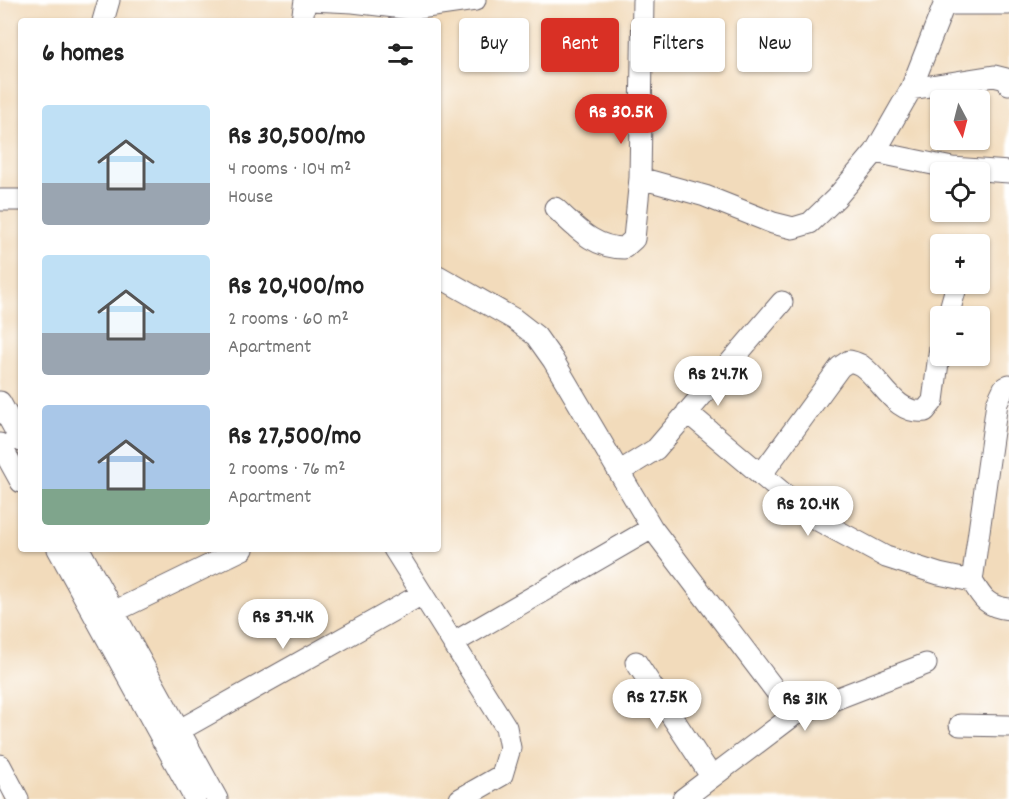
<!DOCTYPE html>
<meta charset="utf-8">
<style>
:root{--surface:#fff;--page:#f2f2f2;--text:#222;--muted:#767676;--accent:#d93025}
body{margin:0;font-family:Dekko,sans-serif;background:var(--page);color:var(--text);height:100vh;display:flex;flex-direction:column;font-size:22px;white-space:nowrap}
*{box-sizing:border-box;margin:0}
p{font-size:20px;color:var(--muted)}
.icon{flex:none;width:33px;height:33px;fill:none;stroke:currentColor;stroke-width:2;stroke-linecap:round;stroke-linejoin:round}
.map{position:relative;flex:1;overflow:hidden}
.side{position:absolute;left:18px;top:18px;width:423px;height:534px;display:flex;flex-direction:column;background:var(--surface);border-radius:6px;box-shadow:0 2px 4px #0004}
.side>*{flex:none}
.top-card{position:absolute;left:459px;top:18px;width:459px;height:54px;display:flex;gap:12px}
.needle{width:39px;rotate:173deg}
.buttons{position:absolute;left:930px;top:90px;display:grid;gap:12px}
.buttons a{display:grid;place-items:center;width:60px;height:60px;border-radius:6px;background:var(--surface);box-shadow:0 2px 4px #0004;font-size:30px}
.price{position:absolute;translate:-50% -51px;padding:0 14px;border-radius:21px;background:#fff;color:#222;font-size:20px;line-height:39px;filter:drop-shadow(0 2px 3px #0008)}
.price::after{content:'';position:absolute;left:50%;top:36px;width:18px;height:14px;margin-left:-9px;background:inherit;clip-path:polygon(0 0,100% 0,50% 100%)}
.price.on{background:var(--accent);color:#fff}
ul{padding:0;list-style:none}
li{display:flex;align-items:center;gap:18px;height:150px;padding:0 24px}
li span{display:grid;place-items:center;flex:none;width:168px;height:120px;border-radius:6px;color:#555}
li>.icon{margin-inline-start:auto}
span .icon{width:72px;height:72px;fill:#fffc;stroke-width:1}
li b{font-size:26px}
h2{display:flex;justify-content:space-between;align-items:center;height:72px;padding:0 24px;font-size:26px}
.chip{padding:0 21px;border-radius:6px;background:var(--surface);box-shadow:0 2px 4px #0004;font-size:21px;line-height:54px}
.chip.on{background:var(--accent);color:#fff}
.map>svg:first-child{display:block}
</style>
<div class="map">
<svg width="1009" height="799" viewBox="0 0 1009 799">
<rect width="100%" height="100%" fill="#fff"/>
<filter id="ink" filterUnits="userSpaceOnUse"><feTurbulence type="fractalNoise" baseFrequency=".0167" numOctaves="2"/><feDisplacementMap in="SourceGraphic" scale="12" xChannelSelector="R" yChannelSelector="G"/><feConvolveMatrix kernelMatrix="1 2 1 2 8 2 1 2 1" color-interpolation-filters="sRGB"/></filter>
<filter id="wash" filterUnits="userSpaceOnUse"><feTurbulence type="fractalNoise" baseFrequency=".008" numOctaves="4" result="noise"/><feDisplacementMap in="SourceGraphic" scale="24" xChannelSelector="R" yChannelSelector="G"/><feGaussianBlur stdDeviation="1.35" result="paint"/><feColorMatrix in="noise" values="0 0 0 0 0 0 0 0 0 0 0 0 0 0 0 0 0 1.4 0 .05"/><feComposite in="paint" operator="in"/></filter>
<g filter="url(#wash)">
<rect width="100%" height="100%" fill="#f2dbbb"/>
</g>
<g filter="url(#ink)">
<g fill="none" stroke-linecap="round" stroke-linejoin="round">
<!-- street casing -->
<g stroke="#6b6368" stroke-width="23">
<path id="street" d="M 310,0 L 353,2 L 412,9 L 475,0
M 945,4 L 1009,4
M 103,21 L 109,0
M 302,21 L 305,0
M 911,89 L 994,76 L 1006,79 L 1009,84
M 875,152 L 952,168 L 1009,172
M 640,178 L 705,196 L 773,223 L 793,228 L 810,223 L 836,198 L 875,152 L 911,89 L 946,0
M 0,200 L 21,200
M 555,208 C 576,227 593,248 624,248 L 634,239 L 640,178 L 643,0
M 438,276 L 514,319 L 536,336 L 553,360 L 652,528 L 794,715
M 948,316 L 957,284
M 1009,385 L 1004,388 L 997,403 L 972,581 C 982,598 987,607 1009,609
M 0,402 L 21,441
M 687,412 L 810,516 L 886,557 L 939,574 L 972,581
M 0,444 L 21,482
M 619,472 L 656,449 L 782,302
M 761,475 L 840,367 L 849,361 C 853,362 858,363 862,366 C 883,381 895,415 925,411 L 933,401 L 940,347
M 58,549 L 195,799
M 79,549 L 217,799
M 394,549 L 506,727 L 510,748 L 502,775 L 460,799
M 103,617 L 243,549
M 453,643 L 652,528
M 636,662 L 711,776
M 960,725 L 1009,726
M 162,740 L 422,594
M 0,765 L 18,799
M 683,799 L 794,715 L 926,664"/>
</g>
<!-- street -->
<use href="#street" stroke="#fff" stroke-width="21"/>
</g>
</g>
</svg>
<div class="buttons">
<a><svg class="needle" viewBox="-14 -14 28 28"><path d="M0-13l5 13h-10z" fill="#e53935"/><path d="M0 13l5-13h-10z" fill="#767676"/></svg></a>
<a><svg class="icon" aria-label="locate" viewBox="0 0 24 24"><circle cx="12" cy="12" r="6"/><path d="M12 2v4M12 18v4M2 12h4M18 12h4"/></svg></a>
<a>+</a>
<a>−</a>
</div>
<b class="price on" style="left:621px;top:145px">Rs 30.5K</b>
<b class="price" style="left:718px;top:407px">Rs 24.7K</b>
<b class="price" style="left:808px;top:537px">Rs 20.4K</b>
<b class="price" style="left:283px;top:650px">Rs 39.4K</b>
<b class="price" style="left:657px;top:730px">Rs 27.5K</b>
<b class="price" style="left:805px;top:732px">Rs 31K</b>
<div class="top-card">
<a class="chip">Buy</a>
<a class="chip on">Rent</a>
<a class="chip">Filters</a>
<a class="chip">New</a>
</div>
<section class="side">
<h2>6 homes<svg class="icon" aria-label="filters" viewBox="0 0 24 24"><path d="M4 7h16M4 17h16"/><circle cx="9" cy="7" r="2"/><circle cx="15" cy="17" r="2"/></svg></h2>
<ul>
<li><span style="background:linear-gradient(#bfe0f5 65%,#9aa5b1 0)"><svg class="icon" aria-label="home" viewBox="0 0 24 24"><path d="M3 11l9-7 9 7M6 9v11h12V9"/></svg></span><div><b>Rs 30,500/mo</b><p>4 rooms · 104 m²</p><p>House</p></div></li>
<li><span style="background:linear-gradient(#bfe0f5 65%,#9aa5b1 0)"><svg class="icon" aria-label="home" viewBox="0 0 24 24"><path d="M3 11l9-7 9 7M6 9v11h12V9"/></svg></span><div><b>Rs 20,400/mo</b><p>2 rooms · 60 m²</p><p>Apartment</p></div></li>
<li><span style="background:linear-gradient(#a9c7e8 70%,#7fa58c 0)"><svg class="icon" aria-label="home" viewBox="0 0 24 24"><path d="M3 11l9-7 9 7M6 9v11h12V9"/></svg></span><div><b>Rs 27,500/mo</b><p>2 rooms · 76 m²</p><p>Apartment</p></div></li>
</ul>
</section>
</div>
